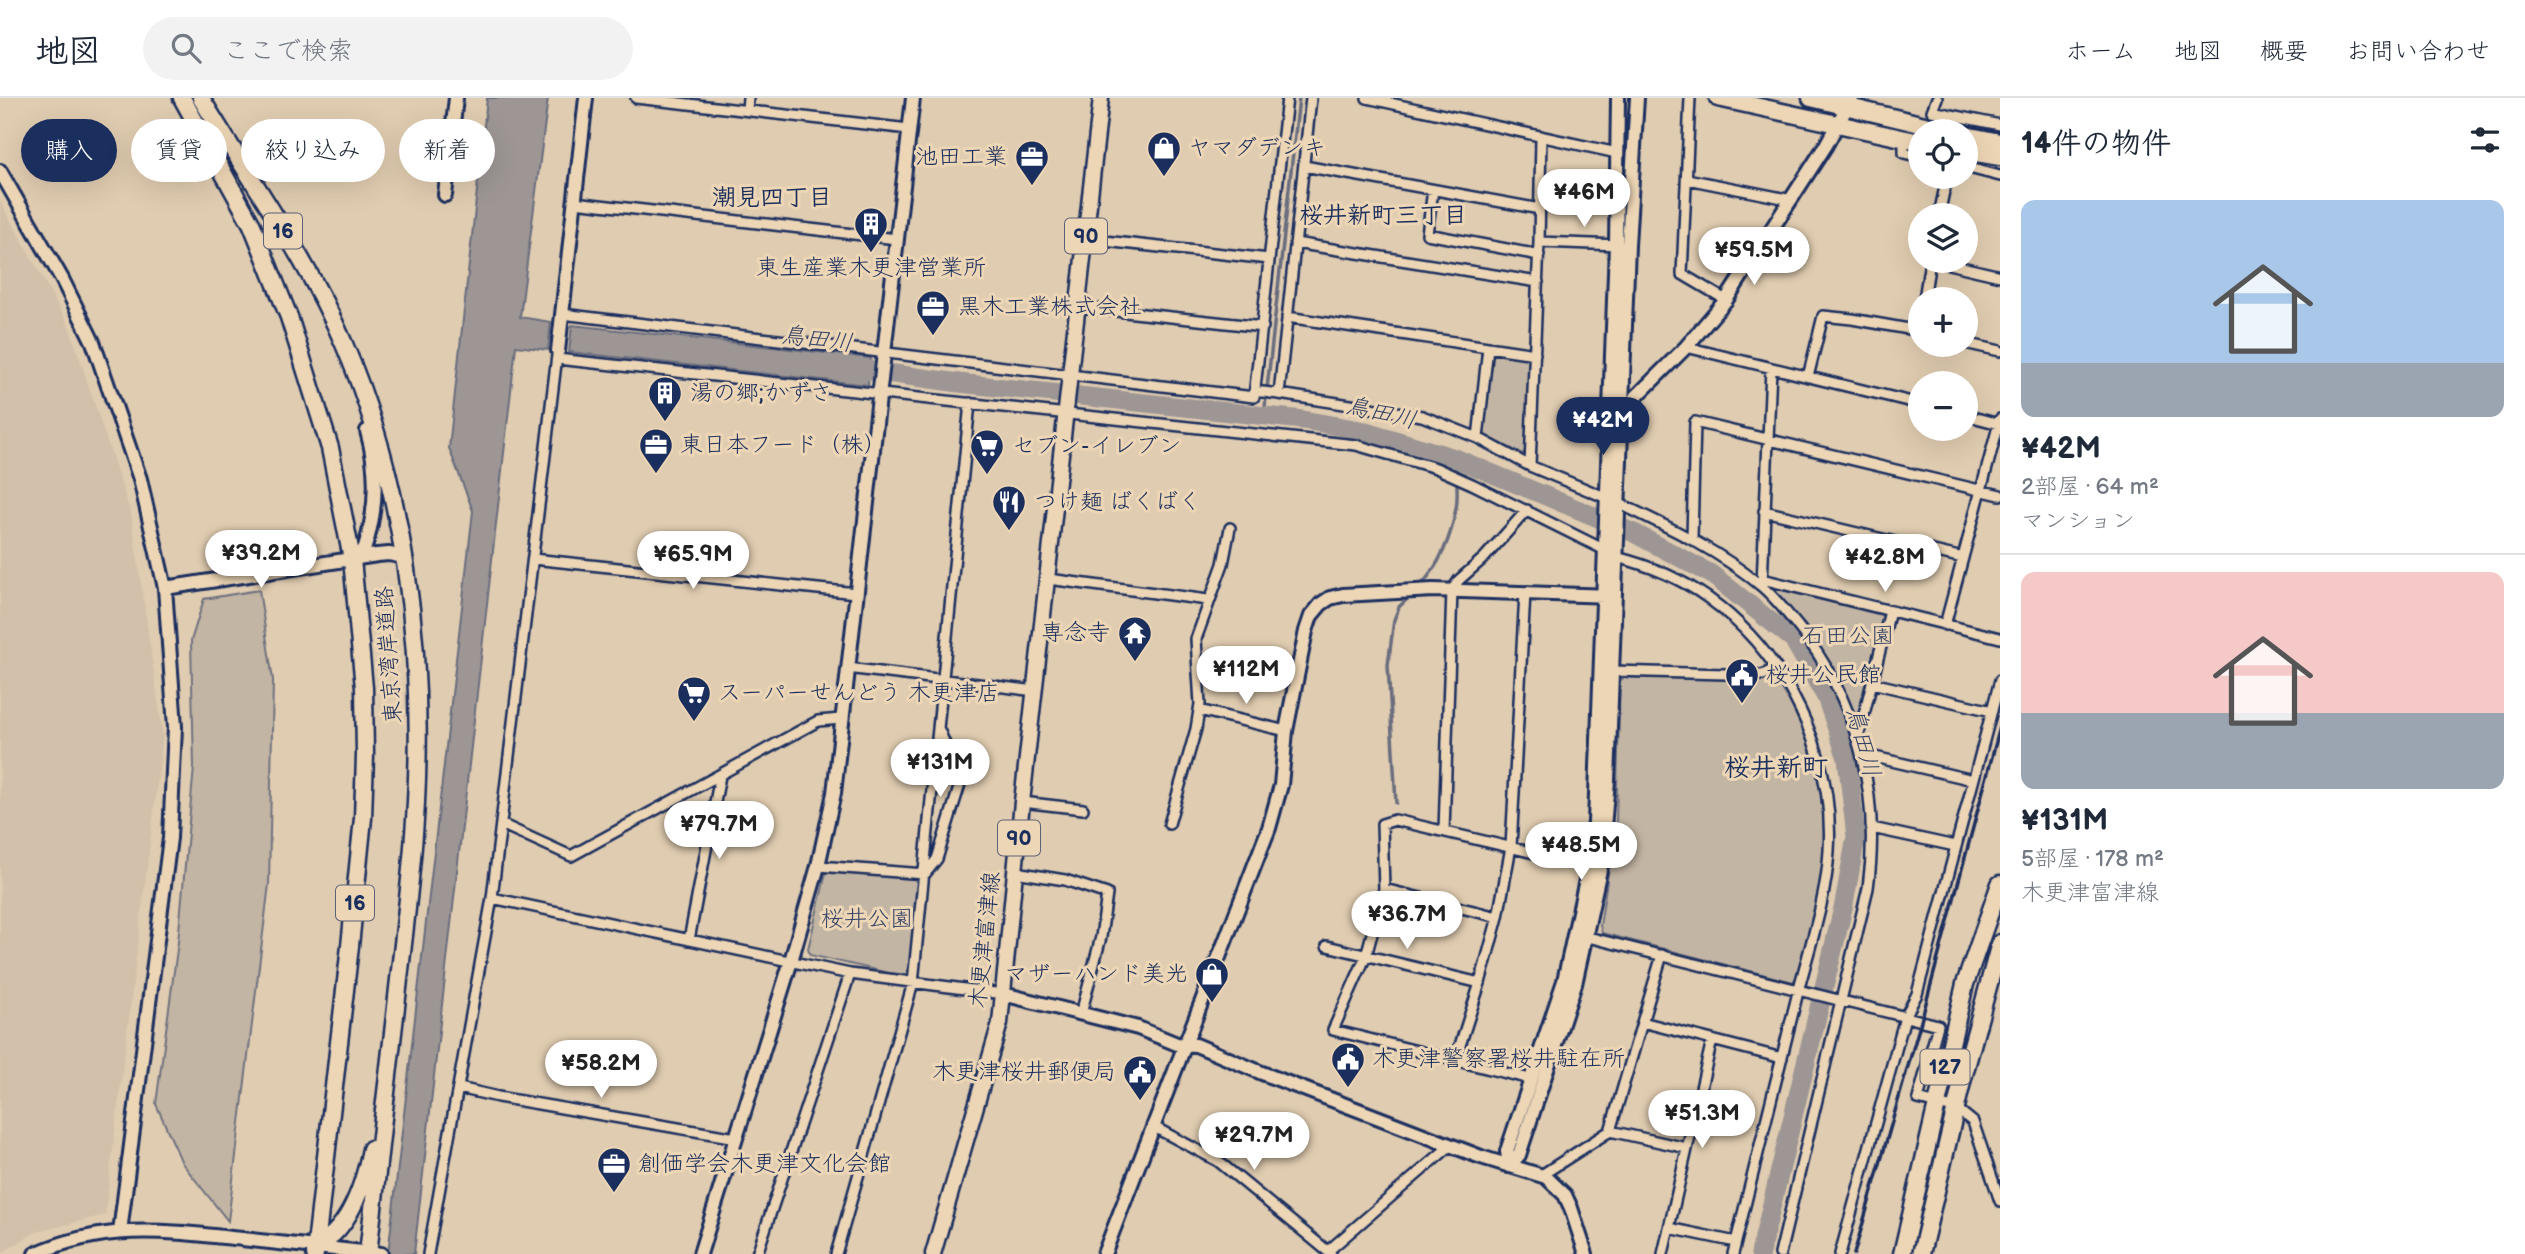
<!DOCTYPE html>
<html lang="ja">
<meta charset="utf-8">
<style>
:root{--surface:#fff;--page:#f2f2f3;--text:#1f2937;--muted:#747a83;--line:#e0e1e3;--accent:#1b2f5e}
body{margin:0;font-family:"Balsamiq Sans","Klee One",sans-serif;background:var(--page);color:var(--text);height:100vh;display:flex;flex-direction:column;font-size:26px;white-space:nowrap}
*{box-sizing:border-box;margin:0}
p{font-size:23px;color:var(--muted)}
.icon{flex:none;width:38px;height:38px;fill:none;stroke:currentColor;stroke-width:2;stroke-linecap:round;stroke-linejoin:round}
.map{position:relative;flex:1;overflow:hidden}
.panel{display:flex;flex-direction:column;background:var(--surface);width:525px}
.panel>*{flex:none}
.top-card{position:absolute;left:21px;top:21px;width:665px;height:63px;display:flex;gap:14px}
.controls{position:absolute;left:1908px;top:21px;display:grid;gap:14px}
.controls a{display:grid;place-items:center;width:70px;height:70px;border-radius:50%;background:var(--surface);box-shadow:0 7px 28px #0002;font-size:35px}
.price{position:absolute;translate:-50% -60px;padding:0 16px;border-radius:24px;background:#fff;color:#222;font-size:23px;line-height:46px;filter:drop-shadow(0 2px 4px #0008)}
.price::after{content:'';position:absolute;left:50%;top:42px;width:21px;height:16px;margin-left:-10px;background:inherit;clip-path:polygon(0 0,100% 0,50% 100%)}
.price.selected{background:var(--accent);color:#fff}
ul{padding:0;list-style:none}
li{display:grid;align-content:center;gap:14px;height:371px;padding:0 21px}
li+li{border-top:2px solid var(--line)}
li span{display:grid;place-items:center;height:217px;border-radius:14px;color:#555}
li>.icon{margin-inline-start:auto}
span .icon{width:126px;height:126px;fill:#fffc;stroke-width:1}
li b{font-size:30px}
h2{display:flex;justify-content:space-between;align-items:center;height:84px;padding:0 21px;font-size:30px}
.chip{padding:0 24px;border-radius:32px;background:var(--surface);box-shadow:0 7px 28px #0002;font-size:24px;line-height:63px}
.chip.selected{background:var(--accent);color:#fff}
header{display:flex;align-items:center;gap:42px;box-sizing:border-box;height:98px;padding:0 35px;background:var(--surface);border-bottom:2px solid var(--line)}
header strong{font-size:33px}
nav{display:flex;gap:38px;margin-inline-start:auto;font-size:24px}
.search{width:490px;height:63px;background:var(--page);display:flex;align-items:center;gap:18px;box-sizing:border-box;padding:0 24px;border-radius:38px;color:var(--muted);font-size:26px}
main{display:flex;flex:1;min-height:0}
.map>svg:first-child{display:block}
</style>
<header>
<strong>地図</strong>
<div class="search"><svg class="icon" aria-label="search" viewBox="0 0 24 24"><circle cx="10" cy="10" r="6"/><path d="M15 15l6 6"/></svg>ここで検索</div>
<nav><a>ホーム</a><a>地図</a><a>概要</a><a>お問い合わせ</a></nav>
</header>
<main>
<div class="map">
<svg width="2000" height="1156" viewBox="0 0 2000 1156">
<rect width="100%" height="100%" fill="#e0ccb0"/>
<filter id="ink" filterUnits="userSpaceOnUse"><feTurbulence type="fractalNoise" baseFrequency=".0143" numOctaves="2"/><feDisplacementMap in="SourceGraphic" scale="14" xChannelSelector="R" yChannelSelector="G"/><feConvolveMatrix kernelMatrix="1 2 1 2 8 2 1 2 1" color-interpolation-filters="sRGB"/></filter>
<g filter="url(#ink)">
<!-- built -->
<path fill="#d2c0aa" d="M 0,103 L 69,228 L 131,416 L 163,637 L 105,1117 L 36,1134 L 0,1156 Z"/>
<!-- green -->
<path fill="#c3b5a3" stroke="#6f7280" stroke-width="2" d="M 1494,254 L 1525,258 L 1529,260 L 1526,352 L 1522,356 L 1485,338 L 1483,333 L 1490,257 Z
M 1767,486 L 1883,517 L 1858,627 L 1835,573 L 1806,528 Z
M 259,492 L 273,582 L 269,786 L 228,1123 L 182,1065 L 156,1006 L 178,844 L 194,669 L 191,543 L 204,501 Z
M 1624,579 L 1776,580 C 1834,652 1836,760 1808,844 C 1804,857 1801,874 1793,884 L 1602,835 L 1600,828 L 1616,725 L 1620,583 Z
M 827,771 L 919,777 L 921,784 L 909,877 L 889,875 L 810,857 L 808,851 Z"/>
<!-- water -->
<path fill="#9d9694" stroke="#696d7e" stroke-width="2" d="M 487,0 L 548,0 L 520,219 L 551,224 L 548,252 L 516,248 L 414,1156 L 388,1156 L 473,413 L 449,350 Z
M 572,227 L 871,260 L 868,287 L 569,254 Z"/>
<g fill="none" stroke-linecap="round" stroke-linejoin="round">
<!-- stream -->
<path stroke="#696d7e" stroke-width="3.5" d="M 1264,318 L 1299,0
M 1419,489 C 1439,470 1452,437 1456,410 C 1459,395 1456,376 1455,360
M 1396,705 L 1388,567 L 1394,522 L 1399,509 L 1411,497"/>
<!-- river -->
<path stroke="#9d9694" stroke-width="19" d="M 844,269 L 959,285 L 1303,322 L 1366,333 L 1455,360 L 1634,435 L 1711,476 L 1793,541 L 1826,599 L 1847,660 L 1856,739 L 1844,806 L 1760,1156"/>
<!-- street casing -->
<g stroke="#1b2f5e" stroke-width="14">
<path id="street" d="M 636,0 L 909,31
M 1311,0 L 1279,296 L 1422,318 L 1478,340 L 1530,368 L 1607,400
M 1367,0 L 1617,55
M 1690,0 L 1682,176 L 1726,202
M 1937,0 L 1932,13 L 2000,27
M 747,12 L 748,0
M 1904,41 L 1904,55 L 1920,59
M 1304,68 L 1540,111
M 1965,69 L 2000,78
M 1687,81 L 1792,102
M 1433,92 L 1427,136 L 1539,157
M 574,104 L 897,141
M 1939,117 L 1947,79
M 1086,141 L 1269,161
M 1539,144 L 1619,147
M 1295,145 L 1538,184
M 1936,163 L 2000,178
M 1924,201 L 1930,163
M 1079,209 L 1263,229
M 562,216 L 1254,299 L 1287,0
M 1287,219 L 1535,256
M 1965,245 L 2000,253
M 1686,249 L 1920,306
M 557,261 L 1356,347 L 1436,370 L 1472,386 L 1605,452
M 1808,279 L 1823,218 L 1852,221 L 1920,233
M 1255,293 L 1279,296
M 1965,317 L 1999,326
M 1478,340 L 1488,249
M 1530,368 L 1539,144 L 1541,38
M 1618,405 C 1668,429 1717,451 1760,487 C 1774,498 1785,513 1796,526 C 1857,600 1881,696 1868,790 L 1780,1156
M 1764,413 L 1963,460
M 1692,440 L 1695,324 L 2000,397
M 1616,459 C 1648,467 1680,480 1708,500 C 1786,556 1835,656 1829,753 C 1826,803 1809,850 1797,898 C 1776,984 1755,1070 1733,1156
M 533,461 L 856,495
M 1048,481 L 1208,502
M 1762,481 L 2000,540
M 1762,486 L 1771,270
M 1945,527 L 2000,321
M 847,570 L 1036,593
M 1612,573 L 1763,577 L 1776,570
M 1872,585 L 1992,613
M 1199,612 L 1286,633
M 1858,640 L 1890,513
M 1862,656 L 1973,682
M 1022,704 L 1083,711
M 501,726 L 571,758 L 818,623 L 841,621
M 1169,726 L 1196,631 L 1200,606 L 1196,541 L 1223,466 L 1230,430
M 1872,730 L 1955,748
M 1444,733 L 1452,492 L 1459,482 L 1485,459 L 1527,412
M 818,768 L 925,776 L 937,761 L 961,683 L 939,632
M 1015,774 L 1065,782 L 1107,796 L 1101,839 L 1081,916
M 1384,791 L 1498,819
M 492,800 L 850,876 L 1003,896
M 1580,837 L 1938,927 L 1918,1001 L 1957,1011 L 1973,1024 L 2000,1103
M 689,842 L 720,678
M 1327,848 L 1480,885
M 1642,924 L 1782,960
M 1455,963 L 1480,885 L 1498,819 L 1511,749 L 1525,495
M 1530,981 L 1333,932 L 1366,858 L 1384,791 L 1382,726 L 1395,722 L 1589,768
M 459,990 L 498,999 L 736,1040
M 1154,1029 L 1218,1063 L 1331,1156
M 1610,1033 L 1687,1050
M 1540,1078 L 1610,1033 L 1662,857
M 1669,1130 L 1736,1144
M 1328,1153 L 1451,1047
M 428,1156 L 492,800 L 557,257
M 757,1156 L 850,876
M 836,1156 L 913,885 L 970,305
M 1663,1156 L 1712,942
M 1840,1156 L 1905,919 L 1917,896 L 2000,582"/>
</g>
<!-- secondary casing -->
<g stroke="#1b2f5e" stroke-width="18">
<path id="secondary" d="M 0,73 L 62,181 L 93,244 L 140,381 L 165,490 L 175,629 L 170,740 L 120,1134
M 445,97 L 456,0
M 558,253 L 586,0
M 1617,315 L 1621,314 L 1686,249 L 1726,202 L 1826,47 L 1852,0
M 353,461 L 362,454 L 365,449 C 377,411 378,371 367,333
M 165,490 L 377,457 L 389,456 L 404,459
M 1003,896 L 1138,930 L 1177,946 L 1196,947 L 1262,975 L 1481,1059 L 1546,1079 L 1565,1097 L 1571,1110 L 1586,1156
M 1509,1068 L 1519,1057 L 1575,886 L 1601,767 L 1608,682 L 1628,147 L 1637,0
M 1509,1068 L 1507,1053 L 1564,883 L 1589,768 L 1595,724 L 1616,147 L 1618,0
M 35,1156 C 106,1124 167,1133 242,1141 C 288,1146 335,1151 381,1156
M 700,1156 L 791,863 L 818,768 L 834,695 L 913,0
M 1104,1156 L 1269,730 L 1281,687 L 1286,633 L 1306,533 L 1311,518 L 1321,506 L 1330,500 L 1343,497 L 1433,492 L 1611,498"/>
</g>
<!-- primary casing -->
<g stroke="#1b2f5e" stroke-width="19">
<path id="primary" d="M 933,1156 L 1000,925 L 1022,704 L 1101,0"/>
</g>
<!-- highway casing -->
<g stroke="#1b2f5e" stroke-width="21">
<path id="highway" d="M 182,0 L 252,127 L 289,219 L 330,350 L 352,461 L 364,590 L 365,657 L 363,720 L 350,848 L 315,1156
M 201,0 C 249,81 307,159 344,246 C 405,389 424,549 416,704 C 413,772 403,841 396,909 C 386,991 377,1074 368,1156
M 1718,0 L 1920,44
M 1811,0 L 1950,33
M 1965,37 L 2000,44
M 1965,53 L 2000,59
M 316,1148 C 350,1132 364,1086 371,1051
M 1902,1156 L 1965,886 L 2000,786
M 1921,1156 L 1962,984 L 2000,845"/>
</g>
<!-- street -->
<use href="#street" stroke="#edd6b5" stroke-width="9"/>
<!-- secondary -->
<use href="#secondary" stroke="#edd6b5" stroke-width="12"/>
<!-- primary -->
<use href="#primary" stroke="#edd6b5" stroke-width="14"/>
<!-- highway -->
<use href="#highway" stroke="#edd6b5" stroke-width="16"/>
<!-- rail -->
<path stroke="#1b2f5e" stroke-width="3.5" d="M 1854,1156 L 1923,916 L 2000,629"/>
</g>
</g>
<!-- icons -->
<defs>
<g id="shop-pin" transform="scale(1.75)"><path d="M0 17L-7.5 6A9.5 9.5 0 1 1 7.5 6Z" fill="#1b2f5e" stroke="#edd6b5"/><path d="M-5-2.5h2.3a2.7 3.5 0 0 1 5.4 0H5L5.5 6h-11ZM-1.5-2.5h3a1.5 2.3 0 0 0-3 0Z" fill="#fff"/></g>
<g id="office-pin" transform="scale(1.75)"><path d="M0 17L-7.5 6A9.5 9.5 0 1 1 7.5 6Z" fill="#1b2f5e" stroke="#edd6b5"/><path d="M-6-3h4V-5.5h4V-3h4V5H-6ZM-1-4.5V-3h2v-1.5ZM-6 0V1H6V0Z" fill="#fff"/></g>
<g id="building-pin" transform="scale(1.75)"><path d="M0 17L-7.5 6A9.5 9.5 0 1 1 7.5 6Z" fill="#1b2f5e" stroke="#edd6b5"/><path d="M-4-6H4V6H1V3H-1V6H-4ZM-2.5-4.3h1.7v1.8h-1.7ZM.8-4.3h1.7v1.8H.8ZM-2.5-1h1.7V.8h-1.7ZM.8-1h1.7V.8H.8Z" fill="#fff"/></g>
<g id="supermarket-pin" transform="scale(1.75)"><path d="M0 17L-7.5 6A9.5 9.5 0 1 1 7.5 6Z" fill="#1b2f5e" stroke="#edd6b5"/><path d="M-6-5.5h2.5l.6 2H6L4.5 2H-2.5L-4.4-4H-6ZM-1.5 3.2a1.3 1.3 0 1 0 .1 0ZM3 3.2a1.3 1.3 0 1 0 .1 0Z" fill="#fff"/></g>
<g id="restaurant-pin" transform="scale(1.75)"><path d="M0 17L-7.5 6A9.5 9.5 0 1 1 7.5 6Z" fill="#1b2f5e" stroke="#edd6b5"/><path d="M-5-6h1v4h1v-4h1v4h1v-4h1v5L-1.5 .5V6h-2V.5L-5-1ZM5-6V6H3V1.5H1.5Q1.5-4 5-6Z" fill="#fff"/></g>
<g id="temple-pin" transform="scale(1.75)"><path d="M0 17L-7.5 6A9.5 9.5 0 1 1 7.5 6Z" fill="#1b2f5e" stroke="#edd6b5"/><path d="M0-6L5-2H3V0L6.5 2.5H4V6H1.5V3h-3V6H-4V2.5H-6.5L-3 0V-2H-5Z" fill="#fff"/></g>
<g id="civic-pin" transform="scale(1.75)"><path d="M0 17L-7.5 6A9.5 9.5 0 1 1 7.5 6Z" fill="#1b2f5e" stroke="#edd6b5"/><path d="M-.6-6.5H3V-4.5H.6V-3L4-1V1h2V6H-6V1h2V-1L-.6-3ZM-1.2 2.5V6h2.4V2.5Z" fill="#fff"/></g>
</defs>
<g fill-rule="evenodd">
<use href="#shop-pin" x="1164" y="50"/>
<use href="#office-pin" x="1032" y="59"/>
<use href="#building-pin" x="871" y="126"/>
<use href="#office-pin" x="933" y="209"/>
<use href="#building-pin" x="665" y="295"/>
<use href="#office-pin" x="656" y="347"/>
<use href="#supermarket-pin" x="987" y="348"/>
<use href="#restaurant-pin" x="1009" y="404"/>
<use href="#temple-pin" x="1135" y="535"/>
<use href="#civic-pin" x="1742" y="577"/>
<use href="#supermarket-pin" x="694" y="595"/>
<use href="#shop-pin" x="1212" y="876"/>
<use href="#civic-pin" x="1348" y="961"/>
<use href="#civic-pin" x="1140" y="974"/>
<use href="#office-pin" x="614" y="1066"/>
</g>
<g text-anchor="middle" dominant-baseline="central" stroke-width="6" stroke-linejoin="round" paint-order="stroke">
<!-- shield labels -->
<g fill="#edd6b5" stroke="#5a6178" stroke-width="2">
<rect x="264" y="115.5" width="38" height="35" rx="5"/>
<rect x="1065" y="120.5" width="42" height="35" rx="5"/>
<rect x="998" y="722.5" width="42" height="35" rx="5"/>
<rect x="336" y="787.5" width="38" height="35" rx="5"/>
<rect x="1920.5" y="951.5" width="49" height="35" rx="5"/>
</g>
<g font-size="21" font-weight="bold" fill="#1b2f5e">
<text x="283" y="133">16</text>
<text x="1086" y="138">90</text>
<text x="1019" y="740">90</text>
<text x="355" y="805">16</text>
<text x="1945" y="969">127</text>
</g>
<!-- poi labels -->
<g font-size="23" fill="#1b2f5e" stroke="#edd6b5" text-anchor="start">
<text x="1188" y="50">ヤマダデンキ</text>
<text x="1007" y="59" text-anchor="end">池田工業</text>
<text x="871" y="170" text-anchor="middle">東生産業木更津営業所</text>
<text x="958" y="209">黒木工業株式会社</text>
<text x="690" y="295">湯の郷;かずさ</text>
<text x="680" y="347">東日本フード（株）</text>
<text x="1012" y="348">セブン-イレブン</text>
<text x="1034" y="404">つけ麺 ばくばく</text>
<text x="1110" y="535" text-anchor="end">専念寺</text>
<text x="1766" y="577">桜井公民館</text>
<text x="718" y="595">スーパーせんどう 木更津店</text>
<text x="1188" y="876" text-anchor="end">マザーハンド美光</text>
<text x="1372" y="961">木更津警察署桜井駐在所</text>
<text x="1116" y="974" text-anchor="end">木更津桜井郵便局</text>
<text x="638" y="1066">創価学会木更津文化会館</text>
</g>
<!-- park labels -->
<g font-size="23" fill="#344368" stroke="#edd6b5">
<text x="1848" y="538">石田公園</text>
<text x="867" y="821">桜井公園</text>
</g>
<!-- street labels -->
<g font-size="23" fill="#1b2f5e" stroke="#edd6b5">
<text transform="translate(389 557) rotate(-94)">東京湾岸道路</text>
<text transform="translate(985 842) rotate(-84)">木更津富津線</text>
</g>
<!-- neighbourhood labels -->
<g font-size="24" font-weight="bold" fill="#1b2f5e" stroke="#edd6b5">
<text x="772" y="99">潮見四丁目</text>
<text x="1383" y="117">桜井新町三丁目</text>
</g>
<!-- water labels -->
<g font-size="24" font-style="italic" fill="#354469" stroke="#edd6b5">
<text transform="translate(817 241) rotate(7)">鳥田川</text>
<text transform="translate(1381 315) rotate(13)">鳥田川</text>
<text transform="translate(1863 644) rotate(75)">鳥田川</text>
</g>
<!-- quarter labels -->
<g font-size="26" font-weight="bold" fill="#1b2f5e" stroke="#edd6b5">
<text x="1776" y="670">桜井新町</text>
</g>
</g>
</svg>
<div class="controls">
<a><svg class="icon" aria-label="locate" viewBox="0 0 24 24"><circle cx="12" cy="12" r="6"/><path d="M12 2v4M12 18v4M2 12h4M18 12h4"/></svg></a>
<a><svg class="icon" aria-label="layers" viewBox="0 0 24 24"><path d="M12 4l9 5-9 5-9-5zM3 14l9 5 9-5"/></svg></a>
<a>+</a>
<a>−</a>
</div>
<b class="price" style="left:1584px;top:131px">¥46M</b>
<b class="price" style="left:1754px;top:189px">¥59.5M</b>
<b class="price selected" style="left:1603px;top:359px">¥42M</b>
<b class="price" style="left:261px;top:492px">¥39.2M</b>
<b class="price" style="left:693px;top:493px">¥65.9M</b>
<b class="price" style="left:1885px;top:496px">¥42.8M</b>
<b class="price" style="left:1246px;top:608px">¥112M</b>
<b class="price" style="left:940px;top:701px">¥131M</b>
<b class="price" style="left:719px;top:763px">¥79.7M</b>
<b class="price" style="left:1581px;top:784px">¥48.5M</b>
<b class="price" style="left:1407px;top:853px">¥36.7M</b>
<b class="price" style="left:601px;top:1002px">¥58.2M</b>
<b class="price" style="left:1702px;top:1052px">¥51.3M</b>
<b class="price" style="left:1254px;top:1074px">¥29.7M</b>
<div class="top-card">
<a class="chip selected">購入</a>
<a class="chip">賃貸</a>
<a class="chip">絞り込み</a>
<a class="chip">新着</a>
</div>
</div>
<section class="panel">
<h2>14件の物件<svg class="icon" aria-label="filters" viewBox="0 0 24 24"><path d="M4 7h16M4 17h16"/><circle cx="9" cy="7" r="2"/><circle cx="15" cy="17" r="2"/></svg></h2>
<ul>
<li><span style="background:linear-gradient(#a9c7e8 75%,#9aa5b1 0)"><svg class="icon" aria-label="home" viewBox="0 0 24 24"><path d="M3 11l9-7 9 7M6 9v11h12V9"/></svg></span><div><b>¥42M</b><p>2部屋 · 64 m²</p><p>マンション</p></div></li>
<li><span style="background:linear-gradient(#f6c9c9 65%,#9aa5b1 0)"><svg class="icon" aria-label="home" viewBox="0 0 24 24"><path d="M3 11l9-7 9 7M6 9v11h12V9"/></svg></span><div><b>¥131M</b><p>5部屋 · 178 m²</p><p>木更津富津線</p></div></li>
</ul>
</section>
</main>
